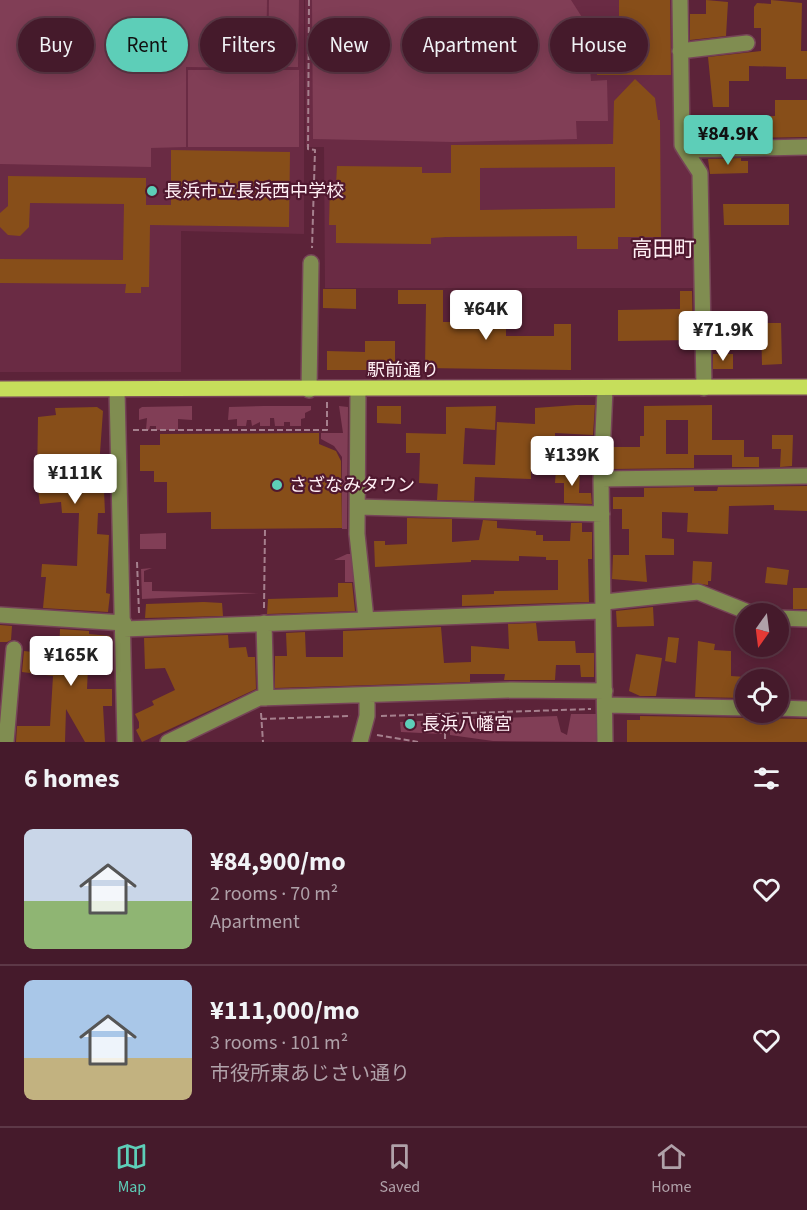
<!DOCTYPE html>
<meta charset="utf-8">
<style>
:root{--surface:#451a2b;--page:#4f2737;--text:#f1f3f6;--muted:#b0a1a9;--line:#5d3847;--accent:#5dceb8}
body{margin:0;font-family:"Source Sans 3","Noto Sans JP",sans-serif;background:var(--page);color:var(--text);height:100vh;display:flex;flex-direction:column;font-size:22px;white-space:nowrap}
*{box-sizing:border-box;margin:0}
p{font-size:20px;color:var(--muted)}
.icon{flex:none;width:33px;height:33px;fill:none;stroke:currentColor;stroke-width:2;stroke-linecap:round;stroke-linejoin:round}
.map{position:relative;height:742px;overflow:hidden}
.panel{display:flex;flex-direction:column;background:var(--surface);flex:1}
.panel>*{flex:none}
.guide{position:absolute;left:18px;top:18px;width:771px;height:54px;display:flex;gap:12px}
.needle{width:39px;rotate:194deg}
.tools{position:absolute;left:735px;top:603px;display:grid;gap:12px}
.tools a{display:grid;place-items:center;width:54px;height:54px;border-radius:50%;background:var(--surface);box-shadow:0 3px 15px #0003,0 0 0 2px var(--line);font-size:30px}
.price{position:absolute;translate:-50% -51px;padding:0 14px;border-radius:6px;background:#fff;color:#222;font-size:20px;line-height:39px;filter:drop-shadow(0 2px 3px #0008)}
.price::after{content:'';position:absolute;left:50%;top:36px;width:18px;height:14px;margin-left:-9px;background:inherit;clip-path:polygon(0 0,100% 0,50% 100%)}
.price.on{background:var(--accent);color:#111}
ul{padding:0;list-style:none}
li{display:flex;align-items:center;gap:18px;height:150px;padding:0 24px}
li+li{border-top:2px solid var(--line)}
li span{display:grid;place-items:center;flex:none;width:168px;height:120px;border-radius:9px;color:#555}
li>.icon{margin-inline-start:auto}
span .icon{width:72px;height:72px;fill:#fffc;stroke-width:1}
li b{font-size:26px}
h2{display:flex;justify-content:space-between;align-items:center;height:72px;padding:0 24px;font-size:26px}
.tag{padding:0 21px;border-radius:27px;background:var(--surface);box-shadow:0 3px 15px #0003,0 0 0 2px var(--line);font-size:21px;line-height:54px}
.tag.on{background:var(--accent);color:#111}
.dock{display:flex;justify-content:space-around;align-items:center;height:84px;border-top:2px solid var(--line);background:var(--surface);font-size:16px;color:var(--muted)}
.dock a{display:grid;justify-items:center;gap:3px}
.dock .on{color:var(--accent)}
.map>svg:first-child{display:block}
</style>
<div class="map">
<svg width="807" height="742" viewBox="0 0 807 742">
<rect width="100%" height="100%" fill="#5c2339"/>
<!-- built -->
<path fill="#6a2b44" d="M 0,0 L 304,0 L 304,234 L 181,231 L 181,372 L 0,372 Z
M 305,0 L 676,0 L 677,148 L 696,176 L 697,288 L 325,288 L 324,147 L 306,147 Z"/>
<!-- green -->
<path fill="#813e56" d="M 0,0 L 267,0 L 266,68 L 186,67 L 186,147 L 151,148 L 151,167 L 0,164 Z
M 269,0 L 299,0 L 298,67 L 268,67 Z
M 312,0 L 571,0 L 587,25 L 591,81 L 607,80 L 608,121 L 576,121 L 577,139 L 453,142 L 313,139 Z
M 188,70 L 299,70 L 299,147 L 188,147 Z
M 192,406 L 192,420 L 178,419 L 178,430 L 156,430 L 156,426 L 150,426 L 149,430 L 146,430 L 147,418 L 139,420 L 139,409 L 142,407 Z
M 264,406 L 311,406 L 311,410 L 305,413 L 305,418 L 301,419 L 301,426 L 290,426 L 290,422 L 284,422 L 284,426 L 275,426 L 274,418 L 270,418 L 270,426 L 260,426 L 260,422 L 252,426 L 251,420 L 247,420 L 246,426 L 237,426 L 237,419 L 228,420 L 229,407 Z
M 339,406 L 348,407 L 347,529 L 342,529 L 342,457 L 334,446 L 321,439 L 321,433 L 343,433 Z
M 166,533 L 166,549 L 140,549 L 140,534 Z
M 347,554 L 356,554 L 356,582 L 345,582 L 345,560 L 334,560 Z
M 152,568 L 144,571 L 144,582 L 152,582 L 152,591 L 259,593 L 142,599 L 141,569 Z
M 571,714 L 598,714 L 598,742 L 493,741 L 450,735 L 450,720 L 557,716 L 561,732 L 567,735 Z
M 441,720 L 442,734 L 401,732 L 400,722 Z"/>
<!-- building -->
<path fill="#874e19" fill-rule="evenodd" d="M 619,0 L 670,0 L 671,75 L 597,75 L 597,60 L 619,60 Z
M 706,0 L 728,2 L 726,36 L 690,40 L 690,14 L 706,14 Z
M 771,0 L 802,3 L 801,51 L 807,51 L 807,79 L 786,79 L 786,67 L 749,66 L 749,81 L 729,81 L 729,107 L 713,107 L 708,57 L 761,51 L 761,28 L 754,28 L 754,7 L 757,3 L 771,4 Z
M 635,79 L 655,98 L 658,120 L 660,120 L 661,237 L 618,237 L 618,249 L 577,249 L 577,236 L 446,237 L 431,238 L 431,244 L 422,244 L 336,243 L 336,225 L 329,225 L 330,185 L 336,185 L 337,166 L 422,167 L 422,173 L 451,173 L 451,145 L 613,144 L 614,101 ZM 615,167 L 615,208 L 480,210 L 480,168 Z
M 775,100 L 807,100 L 807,137 L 752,138 L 752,117 L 775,116 Z
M 691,117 L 707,117 L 708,140 L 692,140 Z
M 171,150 L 290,152 L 289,227 L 150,225 L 149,287 L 141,287 L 141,293 L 125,293 L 126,284 L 0,283 L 0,259 L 123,260 L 124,204 L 30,203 L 29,227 L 20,236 L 8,235 L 0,227 L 0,213 L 8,206 L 8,176 L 146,178 L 146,205 L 171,205 Z
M 741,158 L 741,161 L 748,161 L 748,173 L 710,174 L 708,159 Z
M 723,204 L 789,204 L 789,225 L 724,225 Z
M 323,289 L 356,289 L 356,309 L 323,308 Z
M 398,290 L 443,290 L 443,322 L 506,322 L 506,336 L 554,336 L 554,324 L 571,324 L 571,370 L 425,368 L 426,304 L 398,304 Z
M 680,291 L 692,291 L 693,340 L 618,341 L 618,310 L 680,309 Z
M 761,323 L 781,323 L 782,364 L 762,365 Z
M 365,341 L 395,341 L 395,370 L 327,370 L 327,351 L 365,352 Z
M 713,354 L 733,354 L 733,369 L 713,369 Z
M 576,405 L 595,405 L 593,435 L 555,433 L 555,451 L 531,450 L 531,479 L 475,477 L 474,501 L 437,500 L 438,484 L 419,483 L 420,453 L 406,453 L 406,433 L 446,434 L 446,407 L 496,406 L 495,430 L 465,428 L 463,464 L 495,465 L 497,422 L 535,424 L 535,408 Z
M 712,405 L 712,440 L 744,440 L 744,457 L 759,457 L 759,467 L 732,467 L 732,455 L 694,455 L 694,468 L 612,469 L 612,447 L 640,447 L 640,436 L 644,436 L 644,406 ZM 666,420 L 688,420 L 688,454 L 666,454 Z
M 377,406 L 401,406 L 401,424 L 377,423 Z
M 97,407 L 103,411 L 99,467 L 103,467 L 105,513 L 98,513 L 97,534 L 109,535 L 106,593 L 110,594 L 108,612 L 43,608 L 46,577 L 41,577 L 42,564 L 77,566 L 79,513 L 62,513 L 61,502 L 40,504 L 37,483 L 38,417 L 56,415 L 55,408 Z
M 319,433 L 319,444 L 336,451 L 341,461 L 342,528 L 211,529 L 211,512 L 167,513 L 167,482 L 154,482 L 154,471 L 140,471 L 140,445 L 160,445 L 160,434 Z
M 772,435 L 793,435 L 792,466 L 780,467 L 781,449 L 772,449 Z
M 556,470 L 580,470 L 579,493 L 591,493 L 592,504 L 564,503 L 564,483 L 555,483 Z
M 807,486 L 807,511 L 774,510 L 774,505 L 729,506 L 728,534 L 687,532 L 688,513 L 662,512 L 662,538 L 674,539 L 674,555 L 645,555 L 647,582 L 612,579 L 613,555 L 629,555 L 629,529 L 622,529 L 622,509 L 613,509 L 613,497 L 644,497 L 644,488 L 694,487 L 694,491 L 717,491 L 718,487 Z
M 407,518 L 452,519 L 452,542 L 479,540 L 483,520 L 497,521 L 497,528 L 536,531 L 536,535 L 543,535 L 543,541 L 570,541 L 571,523 L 582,523 L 582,532 L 592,532 L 592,559 L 588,559 L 589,602 L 462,606 L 462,595 L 494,594 L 494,591 L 558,590 L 558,560 L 546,560 L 546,557 L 519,556 L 519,561 L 471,560 L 471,562 L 375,567 L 374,541 L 385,541 L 385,545 L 407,544 Z
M 693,561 L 712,562 L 711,581 L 708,581 L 708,585 L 692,583 Z
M 767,567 L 789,570 L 787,585 L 765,583 Z
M 338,583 L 352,583 L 355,611 L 267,614 L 268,599 L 338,597 Z
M 793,588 L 807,588 L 807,609 L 793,609 Z
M 204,602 L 222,603 L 223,616 L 145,618 L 146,604 Z
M 653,607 L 654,626 L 617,627 L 616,611 Z
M 536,623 L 538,641 L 575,641 L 576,653 L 594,653 L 594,677 L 581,677 L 580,665 L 556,665 L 555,680 L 504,680 L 505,674 L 470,674 L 470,682 L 275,688 L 275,656 L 287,656 L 286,633 L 305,632 L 306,657 L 343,657 L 343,631 L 441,627 L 444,663 L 471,662 L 471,646 L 509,649 L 508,624 Z
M 0,625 L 12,626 L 11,640 L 7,642 L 0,642 Z
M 60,629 L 89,631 L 89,634 L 110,636 L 112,666 L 88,668 L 87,689 L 112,689 L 112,706 L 103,706 L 105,742 L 85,742 L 66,709 L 65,742 L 16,742 L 17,726 L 50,726 L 53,676 L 22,672 L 24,651 L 59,655 Z
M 228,635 L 229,648 L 246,647 L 248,657 L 255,657 L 256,689 L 142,742 L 136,730 L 139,728 L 139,722 L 135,714 L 154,705 L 152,701 L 175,690 L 165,668 L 145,669 L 144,638 Z
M 668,637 L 679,638 L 676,663 L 665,661 Z
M 698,641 L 715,644 L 714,650 L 731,651 L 731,676 L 746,677 L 746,698 L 695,697 Z
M 636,654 L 662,658 L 656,696 L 640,696 L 629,691 Z
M 640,716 L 807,719 L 807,742 L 627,742 L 627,720 L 640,720 Z"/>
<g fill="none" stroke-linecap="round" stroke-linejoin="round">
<!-- minor casing -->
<g stroke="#764457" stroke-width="18">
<path id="minor" d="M 680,0 L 682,145 L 685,150
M 680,51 L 747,43
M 704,388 L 700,173 L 685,150 L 807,147
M 358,389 L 357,534 L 366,619
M 117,390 L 125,742
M 309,390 L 311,263
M 601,479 L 807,476
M 358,507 L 602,514
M 605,602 L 698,592 L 753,614
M 0,615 L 124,623
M 778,618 L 807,619
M 264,623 L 266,698
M 124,629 L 602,611
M 605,705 L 746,708
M 778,708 L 807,709
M 6,742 L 14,649
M 168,742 L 259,698 L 512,690 L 605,691
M 360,742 L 367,716 L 367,695
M 605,742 L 601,479 L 605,389"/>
</g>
<!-- major casing -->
<g stroke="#764457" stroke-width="18">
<path id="major" d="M 0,389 L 807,387"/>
</g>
<!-- path -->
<path stroke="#a6808e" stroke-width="2" stroke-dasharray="6 3" stroke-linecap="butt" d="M 309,0 L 308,149 L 315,150 L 312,248
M 133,430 L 327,430 L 327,402
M 137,562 L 139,613
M 264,608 L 265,529
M 261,713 L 263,742
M 445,715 L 445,742
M 381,716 L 591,709
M 261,719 L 351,716
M 377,735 L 418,742"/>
<!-- minor -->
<use href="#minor" stroke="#808d51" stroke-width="15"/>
<!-- major -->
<use href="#major" stroke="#c6de5b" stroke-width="15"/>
</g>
<!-- markers -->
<g fill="#5dceb8" stroke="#50182f" stroke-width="2">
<circle cx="152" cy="191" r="6"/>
<circle cx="277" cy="485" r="6"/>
<circle cx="410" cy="724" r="6"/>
</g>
<g text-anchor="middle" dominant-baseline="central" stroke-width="4.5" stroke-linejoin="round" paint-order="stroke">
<!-- poi labels -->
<g font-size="18" fill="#ffeff4" stroke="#50182f" text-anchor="start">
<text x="164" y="191">長浜市立長浜西中学校</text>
<text x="289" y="485">さざなみタウン</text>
<text x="422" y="724">長浜八幡宮</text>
</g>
<!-- street labels -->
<g font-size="18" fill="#ffeff4" stroke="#50182f">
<text x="403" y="370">駅前通り</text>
</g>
<!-- quarter labels -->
<g font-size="21" fill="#ffeff4" stroke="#50182f">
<text x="663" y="249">高田町</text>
</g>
</g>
</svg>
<div class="tools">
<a><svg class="needle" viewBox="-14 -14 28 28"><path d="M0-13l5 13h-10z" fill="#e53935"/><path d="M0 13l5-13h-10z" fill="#b0a1a9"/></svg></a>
<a><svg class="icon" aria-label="locate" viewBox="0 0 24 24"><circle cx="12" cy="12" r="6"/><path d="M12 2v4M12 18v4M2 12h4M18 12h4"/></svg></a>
</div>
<b class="price on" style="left:728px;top:166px">¥84.9K</b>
<b class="price" style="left:486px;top:341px">¥64K</b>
<b class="price" style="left:723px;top:362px">¥71.9K</b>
<b class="price" style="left:572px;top:487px">¥139K</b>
<b class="price" style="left:75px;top:505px">¥111K</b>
<b class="price" style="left:71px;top:687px">¥165K</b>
<div class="guide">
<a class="tag">Buy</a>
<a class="tag on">Rent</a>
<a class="tag">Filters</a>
<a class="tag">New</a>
<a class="tag">Apartment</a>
<a class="tag">House</a>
</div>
</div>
<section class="panel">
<h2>6 homes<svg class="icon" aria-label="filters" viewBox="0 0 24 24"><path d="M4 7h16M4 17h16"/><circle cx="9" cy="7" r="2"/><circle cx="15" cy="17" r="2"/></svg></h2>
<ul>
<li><span style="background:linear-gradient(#c9d6e8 60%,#8fb573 0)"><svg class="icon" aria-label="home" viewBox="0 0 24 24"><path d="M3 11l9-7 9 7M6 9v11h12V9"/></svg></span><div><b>¥84,900/mo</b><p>2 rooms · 70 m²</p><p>Apartment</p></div><svg class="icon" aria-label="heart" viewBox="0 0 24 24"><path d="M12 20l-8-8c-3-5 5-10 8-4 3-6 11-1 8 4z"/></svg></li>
<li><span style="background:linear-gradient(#a9c7e8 65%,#c2b280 0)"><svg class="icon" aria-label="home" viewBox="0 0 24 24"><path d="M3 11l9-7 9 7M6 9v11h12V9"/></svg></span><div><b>¥111,000/mo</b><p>3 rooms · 101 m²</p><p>市役所東あじさい通り</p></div><svg class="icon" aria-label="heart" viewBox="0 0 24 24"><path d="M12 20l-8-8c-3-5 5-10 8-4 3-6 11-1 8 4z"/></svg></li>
</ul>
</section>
<nav class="dock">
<a class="on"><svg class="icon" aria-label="map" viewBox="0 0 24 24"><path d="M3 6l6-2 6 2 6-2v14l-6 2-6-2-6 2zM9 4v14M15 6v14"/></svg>Map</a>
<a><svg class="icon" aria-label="saved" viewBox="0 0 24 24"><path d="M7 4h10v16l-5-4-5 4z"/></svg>Saved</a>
<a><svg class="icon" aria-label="home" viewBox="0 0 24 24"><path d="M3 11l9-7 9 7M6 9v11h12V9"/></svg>Home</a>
</nav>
